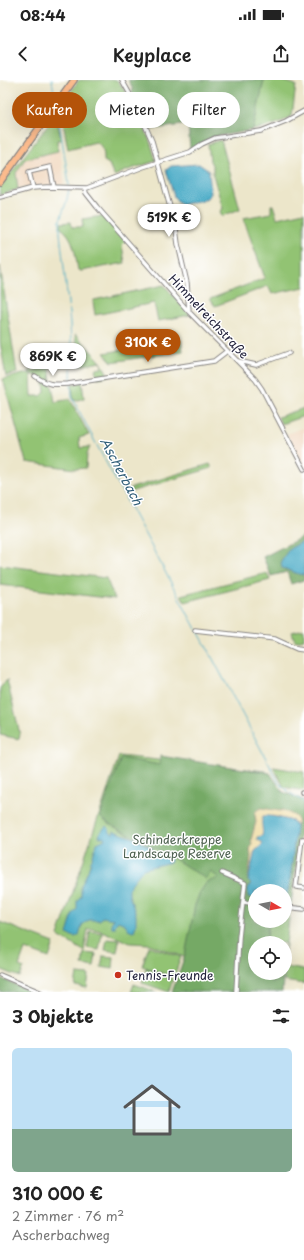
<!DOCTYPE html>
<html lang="de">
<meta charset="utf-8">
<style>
:root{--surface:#fff;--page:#f2f2f2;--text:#222;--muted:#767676;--accent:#b45309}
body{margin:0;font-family:"Playpen Sans",sans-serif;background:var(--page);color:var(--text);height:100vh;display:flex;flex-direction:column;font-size:15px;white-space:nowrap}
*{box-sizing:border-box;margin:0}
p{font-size:13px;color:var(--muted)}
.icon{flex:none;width:22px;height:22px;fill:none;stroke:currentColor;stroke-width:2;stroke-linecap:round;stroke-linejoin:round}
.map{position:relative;height:912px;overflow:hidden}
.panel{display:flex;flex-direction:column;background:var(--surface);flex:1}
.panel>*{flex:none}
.guide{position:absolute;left:12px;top:12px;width:280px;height:36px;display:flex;gap:8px}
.needle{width:26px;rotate:99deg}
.controls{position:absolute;left:248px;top:804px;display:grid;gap:8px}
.controls a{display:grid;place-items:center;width:44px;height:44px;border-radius:50%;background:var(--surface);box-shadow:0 4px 16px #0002;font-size:20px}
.price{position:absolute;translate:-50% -34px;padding:0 9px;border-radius:14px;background:#fff;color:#222;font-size:13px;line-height:26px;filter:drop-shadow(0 1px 2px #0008)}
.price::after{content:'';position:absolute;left:50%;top:24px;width:12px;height:9px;margin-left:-6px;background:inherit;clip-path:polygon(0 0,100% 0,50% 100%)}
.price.on{background:var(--accent);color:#fff}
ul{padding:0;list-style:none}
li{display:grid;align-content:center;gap:8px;height:212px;padding:0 12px}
li span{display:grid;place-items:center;height:124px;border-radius:6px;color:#555}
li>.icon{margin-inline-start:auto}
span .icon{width:72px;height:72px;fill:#fffc;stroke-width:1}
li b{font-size:17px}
h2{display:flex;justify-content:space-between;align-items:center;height:48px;padding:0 12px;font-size:17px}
.tag{padding:0 14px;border-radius:18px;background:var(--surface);box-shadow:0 4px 16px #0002;font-size:14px;line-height:36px}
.tag.on{background:var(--accent);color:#fff}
.status{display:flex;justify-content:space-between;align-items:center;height:28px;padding:0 20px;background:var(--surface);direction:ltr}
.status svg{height:11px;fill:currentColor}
header{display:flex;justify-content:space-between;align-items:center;height:52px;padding:0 12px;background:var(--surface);font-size:18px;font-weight:600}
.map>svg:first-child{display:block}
</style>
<div class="status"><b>08:44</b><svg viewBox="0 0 49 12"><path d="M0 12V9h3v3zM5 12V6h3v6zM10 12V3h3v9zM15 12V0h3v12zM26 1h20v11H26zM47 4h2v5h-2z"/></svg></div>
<header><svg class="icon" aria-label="back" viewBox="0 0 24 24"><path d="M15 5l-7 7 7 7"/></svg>Keyplace<svg class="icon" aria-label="share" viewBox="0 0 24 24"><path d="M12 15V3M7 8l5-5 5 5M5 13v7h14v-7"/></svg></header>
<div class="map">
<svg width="304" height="912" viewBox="0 0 304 912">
<rect width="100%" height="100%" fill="#fff"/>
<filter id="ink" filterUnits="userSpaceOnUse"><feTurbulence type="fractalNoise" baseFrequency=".025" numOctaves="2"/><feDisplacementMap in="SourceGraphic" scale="8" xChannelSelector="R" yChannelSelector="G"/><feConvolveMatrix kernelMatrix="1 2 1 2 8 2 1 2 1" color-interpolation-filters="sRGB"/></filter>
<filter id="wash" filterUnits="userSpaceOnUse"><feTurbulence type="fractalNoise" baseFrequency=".012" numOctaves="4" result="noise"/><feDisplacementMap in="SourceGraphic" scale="16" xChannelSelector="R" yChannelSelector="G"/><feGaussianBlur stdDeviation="0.9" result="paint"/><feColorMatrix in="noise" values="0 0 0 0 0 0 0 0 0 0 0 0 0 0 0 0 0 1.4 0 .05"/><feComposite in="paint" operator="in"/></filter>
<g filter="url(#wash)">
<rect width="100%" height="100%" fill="#ece6ca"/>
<!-- built -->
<path fill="#f0d6bc" d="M 60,71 L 65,104 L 19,108 L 16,94 L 25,79 Z
M 304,347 L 304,385 L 303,385 L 287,354 Z"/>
<!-- green -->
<path fill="#92c373" stroke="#5a7257" d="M 79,0 L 117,0 C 136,24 148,52 156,81 L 128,90 L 114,96 L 109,84 L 104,81 C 104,72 104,67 96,62 L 68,69 L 60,27 Z
M 264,0 L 281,0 L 296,5 L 292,36 C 279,44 267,47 253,50 Z
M 56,35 L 61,60 L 57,60 L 58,71 L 25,79 L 16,93 L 18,109 L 0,115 L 0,107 Z
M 221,60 L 240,129 L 222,136 L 220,131 L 223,129 L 213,95 L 213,87 L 210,81 L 208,64 Z
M 271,125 L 273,125 L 277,138 L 304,132 L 304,207 L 272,214 L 268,206 L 215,226 L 210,219 L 265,198 L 243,138 L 271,133 Z
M 103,136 L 126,161 L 122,165 L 125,183 L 81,191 L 78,190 C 75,175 75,158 61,148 L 61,143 L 71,142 L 72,147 L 83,147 L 82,139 Z
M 0,186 L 17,293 L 6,296 L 0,262 Z
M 164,205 L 190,235 L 158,241 L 154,223 L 95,235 L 93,222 L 94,220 Z
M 75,255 L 76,255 L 101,282 L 109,296 L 98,298 L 95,289 L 102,288 L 101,282 L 79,286 Z
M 181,260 L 183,271 L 112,282 L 104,273 Z
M 50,288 L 51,304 L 28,292 L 30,291 Z
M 23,294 L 31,294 L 32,316 L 41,316 L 45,312 L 44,303 L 52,305 L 55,322 L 70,319 L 89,355 L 79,358 L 80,368 L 90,367 L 87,374 L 86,388 L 75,389 L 26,382 L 3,299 Z
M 82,302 L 84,318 L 75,321 L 73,317 L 72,304 Z
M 304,328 L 304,336 L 281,344 L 278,337 Z
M 210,384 L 212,388 L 126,413 L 125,410 Z
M 0,485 L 106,498 L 115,519 L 0,505 Z
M 267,493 L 270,500 L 185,522 L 181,515 Z
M 304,549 L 304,559 L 295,561 L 292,552 Z
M 7,600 L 20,654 L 19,659 L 0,655 L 0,608 Z
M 119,676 L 266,691 L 283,714 L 303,724 L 285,825 L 285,811 L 255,811 L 255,822 L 187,878 L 149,864 L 130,863 L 104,852 L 93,849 L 88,849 L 84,871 L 58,856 Z
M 273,687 L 304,692 L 304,711 L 284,707 Z
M 288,831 L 290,831 L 285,872 L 285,863 L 259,863 L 258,861 L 267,857 L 268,847 L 275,841 L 285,841 L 285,835 Z
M 0,842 L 54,863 L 49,878 L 25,869 L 19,886 L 24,888 L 20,897 L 0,889 Z
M 90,851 L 102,853 L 99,870 L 87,868 Z
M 107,859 L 119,860 L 117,872 L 105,870 Z
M 149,866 L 181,877 L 174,897 L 142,886 Z
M 84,873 L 96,874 L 94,887 L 82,885 Z
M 103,876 L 114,877 L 113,889 L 101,887 Z
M 246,879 L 253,879 L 255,880 L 255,893 L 283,893 L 283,900 L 271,902 L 270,896 L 254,894 L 245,887 Z
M 285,887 L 304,890 L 304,904 L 284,901 Z
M 146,888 L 173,899 L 169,912 L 142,903 Z
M 77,894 L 89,895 L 87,908 L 75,906 Z
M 134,904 L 157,912 L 131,912 Z"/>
<!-- forest -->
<path fill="#75a965" stroke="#4c6650" d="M 128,0 L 264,0 L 253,50 L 213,57 L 190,70 L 188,44 L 149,50 L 132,13 C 134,9 130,4 128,0 Z
M 304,456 L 304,461 L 289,469 L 282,488 C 290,490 296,494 304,495 L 304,500 L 291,504 L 287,492 L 271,496 L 263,477 Z
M 160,676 L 270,693 L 283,712 L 304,720 L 291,825 L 285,835 L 285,821 L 286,821 L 290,800 L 296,747 L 298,740 L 281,731 L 255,735 L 256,742 L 251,760 L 252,763 L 250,770 L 251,776 L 248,801 L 251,804 L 248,817 L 255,818 L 255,841 L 275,841 L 268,847 L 267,857 L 259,861 L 259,863 L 255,863 L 255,880 L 253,879 L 246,879 L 245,887 L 253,891 L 255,894 L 270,896 L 271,902 L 283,900 L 282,912 L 172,912 L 185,875 L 195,825 L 200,812 L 207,802 L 219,798 L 211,792 L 206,799 L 170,776 L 109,744 L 100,737 L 121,678 L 160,685 Z
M 0,898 L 32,912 L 0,912 Z"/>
<!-- sand -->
<path fill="#eeda9e" stroke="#887e6c" d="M 261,728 L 280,731 L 283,730 L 295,736 L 298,740 L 296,747 L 293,741 L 272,736 L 263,753 L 261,762 L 263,764 L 262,766 L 255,771 L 248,801 L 251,776 L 250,770 L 252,763 L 251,760 L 256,742 L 255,733 L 257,730 Z"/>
<!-- water -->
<path fill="#45a9c5" stroke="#346680" d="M 199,84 L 209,91 L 211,114 L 206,119 L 181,125 L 174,117 L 166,90 L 171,86 Z
M 304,461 L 304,495 C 296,494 290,490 282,488 L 281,481 L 289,469 Z
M 263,736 C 273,735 283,739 293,741 L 296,747 L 290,800 L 286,821 L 285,821 L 285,811 L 255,811 L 255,818 L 248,817 L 248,807 L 251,804 L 248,801 L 255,771 L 263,764 L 262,762 L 257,760 L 257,757 L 262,756 C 264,750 260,744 263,736 Z
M 106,746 L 109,749 L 109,751 L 113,754 L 114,751 L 136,759 L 153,769 L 150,774 L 153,776 L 157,772 L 169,777 L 171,780 L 171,782 L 143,789 L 129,807 L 129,815 L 136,835 L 136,845 L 134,851 L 132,852 L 129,850 L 125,844 L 118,841 L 115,845 L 115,848 L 112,848 L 111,843 L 114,839 L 102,837 L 100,840 L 89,840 L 82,845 L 79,855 L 75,857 L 67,854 L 73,834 L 77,829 L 77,821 L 81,816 L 81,806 L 88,791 L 97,763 L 105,759 L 104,757 L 99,757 L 100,753 Z"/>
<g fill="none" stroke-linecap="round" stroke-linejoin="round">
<!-- stream -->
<path stroke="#45a9c5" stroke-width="1" d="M 52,0 L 55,19
M 57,29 L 68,97 L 69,106
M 69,109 L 66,123 L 60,140 L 60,153 C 65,201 74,253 71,302
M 71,305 L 72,317 L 93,358 L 196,549
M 198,551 L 279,703 L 289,712 L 304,722"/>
</g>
</g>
<g filter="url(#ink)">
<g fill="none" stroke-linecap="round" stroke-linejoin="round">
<!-- minor casing -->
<g stroke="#878482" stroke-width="5.5">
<path id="minor" d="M 122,0 L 137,27 L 152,61 L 176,149 L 178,164 L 187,203 L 189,232
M 33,108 L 29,92 L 50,87 L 54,107
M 85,108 L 86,113 L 97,127 L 189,232 L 255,299 L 262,309 L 304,389
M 0,117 L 33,108 L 47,107 L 87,108 L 143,87 L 190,72 L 202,64 L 215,58 L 261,51 L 286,41 L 304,31
M 238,281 L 256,285 L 289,273
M 35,296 C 48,305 52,305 68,304 L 214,281 L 227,271
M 195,550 L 275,559 L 297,569 L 304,570
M 302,712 L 304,712
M 304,759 L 302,759 L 296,807 L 304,808
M 222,793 L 245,803 L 239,857 L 236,912
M 244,822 L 255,824
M 285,827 L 304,829
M 0,895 L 40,912"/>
</g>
<!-- highway casing -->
<g stroke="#878482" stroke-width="8">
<path id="highway" d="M 0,102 L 74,0"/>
</g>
<!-- minor -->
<use href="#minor" stroke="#fff" stroke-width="3.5"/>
<!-- highway -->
<use href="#highway" stroke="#fbbb8d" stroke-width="5.5"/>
</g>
</g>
<!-- markers -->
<circle fill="#c8321e" stroke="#fff" stroke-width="1.5" cx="118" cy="895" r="4"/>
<g text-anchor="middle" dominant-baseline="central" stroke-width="3" stroke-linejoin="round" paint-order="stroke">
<!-- street labels -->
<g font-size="12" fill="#22223b" stroke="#fff">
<text transform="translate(209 236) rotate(47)">Himmelreichstraße</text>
</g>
<!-- park labels -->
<g font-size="12" fill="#4f6251" stroke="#fff">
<text x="177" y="759">Schinderkreppe<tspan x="177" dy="14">Landscape Reserve</tspan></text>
</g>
<!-- poi labels -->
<g font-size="12" fill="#22223b" stroke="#fff" text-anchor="start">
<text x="126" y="895">Tennis-Freunde</text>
</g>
<!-- water labels -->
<g font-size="13" font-style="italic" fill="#325f79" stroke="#fff">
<text transform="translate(122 391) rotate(62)">Ascherbach</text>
</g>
</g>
</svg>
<div class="controls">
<a><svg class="needle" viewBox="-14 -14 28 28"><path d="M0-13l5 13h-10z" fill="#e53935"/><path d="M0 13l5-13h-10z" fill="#767676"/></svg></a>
<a><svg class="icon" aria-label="locate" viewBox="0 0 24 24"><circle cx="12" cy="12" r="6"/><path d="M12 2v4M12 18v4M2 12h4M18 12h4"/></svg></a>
</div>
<b class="price" style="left:169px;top:158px">519K €</b>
<b class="price on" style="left:148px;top:283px">310K €</b>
<b class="price" style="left:53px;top:297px">869K €</b>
<div class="guide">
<a class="tag on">Kaufen</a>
<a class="tag">Mieten</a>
<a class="tag">Filter</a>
</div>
</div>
<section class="panel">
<h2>3 Objekte<svg class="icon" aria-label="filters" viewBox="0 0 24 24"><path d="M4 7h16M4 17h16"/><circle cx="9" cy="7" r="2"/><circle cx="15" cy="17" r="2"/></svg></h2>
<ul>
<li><span style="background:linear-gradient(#bfe0f5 65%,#7fa58c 0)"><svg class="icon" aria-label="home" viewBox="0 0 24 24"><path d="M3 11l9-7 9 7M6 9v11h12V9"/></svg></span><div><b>310 000 €</b><p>2 Zimmer · 76 m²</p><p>Ascherbachweg</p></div></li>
</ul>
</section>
